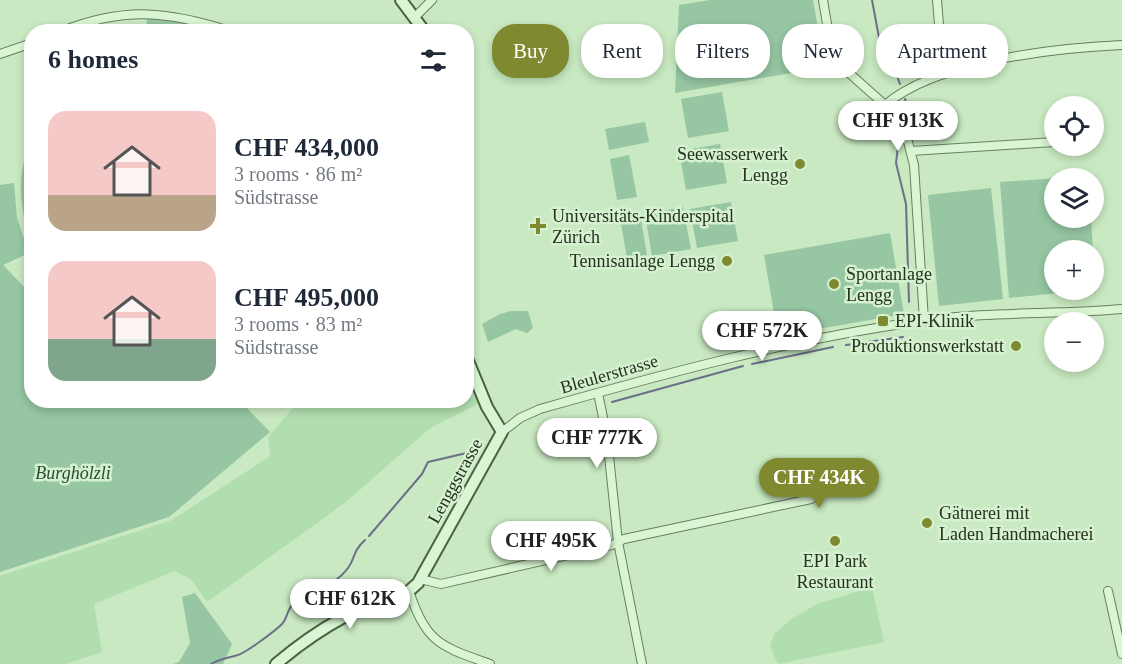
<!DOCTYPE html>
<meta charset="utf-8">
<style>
:root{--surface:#fff;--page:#f2f2f3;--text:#1f2937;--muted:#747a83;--accent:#7f8a30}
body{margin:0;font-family:"Times New Roman",serif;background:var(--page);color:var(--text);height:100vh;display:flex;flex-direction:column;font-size:22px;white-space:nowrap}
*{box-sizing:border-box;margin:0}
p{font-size:20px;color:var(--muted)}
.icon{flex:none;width:33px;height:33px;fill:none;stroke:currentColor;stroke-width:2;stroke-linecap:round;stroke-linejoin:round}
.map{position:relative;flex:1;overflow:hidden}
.details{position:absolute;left:24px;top:24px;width:450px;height:384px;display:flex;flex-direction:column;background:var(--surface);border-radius:24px;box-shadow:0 3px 9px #0003}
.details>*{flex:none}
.banner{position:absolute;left:492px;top:24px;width:540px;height:54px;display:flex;gap:12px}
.buttons{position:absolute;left:1044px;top:96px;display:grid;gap:12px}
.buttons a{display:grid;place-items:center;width:60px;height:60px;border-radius:50%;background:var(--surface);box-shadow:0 3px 9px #0003;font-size:30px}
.price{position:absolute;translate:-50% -51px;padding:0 14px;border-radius:21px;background:#fff;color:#222;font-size:20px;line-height:39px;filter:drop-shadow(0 2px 3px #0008)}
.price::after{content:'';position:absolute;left:50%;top:36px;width:18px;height:14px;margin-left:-9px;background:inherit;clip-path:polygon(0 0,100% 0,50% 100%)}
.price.selected{background:var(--accent);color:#fff}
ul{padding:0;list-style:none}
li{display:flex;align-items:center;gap:18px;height:150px;padding:0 24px}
li span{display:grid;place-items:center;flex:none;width:168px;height:120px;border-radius:18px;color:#555}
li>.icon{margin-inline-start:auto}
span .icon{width:72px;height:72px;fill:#fffc;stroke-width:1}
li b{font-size:26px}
h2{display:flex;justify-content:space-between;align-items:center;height:72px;padding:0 24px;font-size:26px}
.pill{padding:0 21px;border-radius:24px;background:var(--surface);box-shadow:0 3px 9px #0003;font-size:21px;line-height:54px}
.pill.selected{background:var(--accent);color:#fff}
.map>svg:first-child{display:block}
</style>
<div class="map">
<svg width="1122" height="664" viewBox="0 0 1122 664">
<rect width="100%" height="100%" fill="#c8e9c1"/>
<!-- farmland -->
<path fill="#b1deaf" d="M 467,367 L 482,402 L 430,428 L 346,502 L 207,602 L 192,580 L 175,571 L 94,604 L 102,652 L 66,664 L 0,664 L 0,576 L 172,520 L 270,456 L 268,437 L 299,401 L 466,400 Z
M 872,587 L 884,642 L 778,664 L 770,646 L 774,634 L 790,620 L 817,604 Z"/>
<!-- green -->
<path fill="#96c6a2" d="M 710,0 L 813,0 L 825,67 L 675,93 L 679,5 Z
M 147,17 L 171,19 L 219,32 L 146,32 Z
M 722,92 L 729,131 L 688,138 L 681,99 Z
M 645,122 L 649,142 L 609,150 L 605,129 Z
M 31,137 L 31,242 C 18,202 17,177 31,137 Z
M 720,144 L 727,183 L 686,190 L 679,151 Z
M 629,155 L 637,197 L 617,200 L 610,159 Z
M 1088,176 L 1088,178 L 1054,178 L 1054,218 L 1091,218 L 1093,250 L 1054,250 L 1054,290 L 1094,290 L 1094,251 L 1096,292 L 1079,291 L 1009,298 L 1000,182 Z
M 14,183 L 17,218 L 29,253 L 3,265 L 31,294 L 32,400 L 240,401 L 270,432 L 169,517 L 0,572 L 0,185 Z
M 991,188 L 1003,299 L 939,306 L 928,195 Z
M 731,202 L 738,241 L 697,248 L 690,209 Z
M 683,207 L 691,249 L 652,256 L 645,214 Z
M 640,214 L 647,255 L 627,259 L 620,217 Z
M 890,233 L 904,314 L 778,336 L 764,255 Z
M 511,311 L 528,311 L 533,328 L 527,333 L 516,329 L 488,342 L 482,324 L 500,314 Z
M 195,593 L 232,644 L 223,664 L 173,664 L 179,662 L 190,643 L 182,597 Z"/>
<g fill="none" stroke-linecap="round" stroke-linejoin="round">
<!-- stream -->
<path stroke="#6c6f89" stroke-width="2" d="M 872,0 L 880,43 L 888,52 L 900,84
M 905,99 L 909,110 L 907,121
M 899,138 L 896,163 L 906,204 L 909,302
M 846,345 L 903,337
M 752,364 L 833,347
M 612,402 L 743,366
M 369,536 L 422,474 L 428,462 L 471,452
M 211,664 C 221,658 228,658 238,655 C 247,652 275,631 282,624 C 287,619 287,610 293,604 C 311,591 335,586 348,568 C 356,557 352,552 365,540"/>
<!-- street casing -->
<g stroke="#67815a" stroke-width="10">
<path id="street" d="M 823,0 L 829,36 L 849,73 L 885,105 L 907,138 L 914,165 L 924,320
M 937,0 L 943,74
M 415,17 L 432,0
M 60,32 C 124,6 169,11 233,32
M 0,54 L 32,43
M 885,105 C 936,61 1055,48 1122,45
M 911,151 L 1054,142
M 598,393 L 607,437 L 618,542 L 642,664
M 502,432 L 520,418 L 540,409 C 667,373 792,339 922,321 C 988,311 1056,315 1122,309
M 420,579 L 441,584 L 612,545 L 624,539 L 811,499 L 822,491 L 829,479
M 409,591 C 427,644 440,646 490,664
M 1108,591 L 1122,654"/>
</g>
<!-- secondary casing -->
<g stroke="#4b633e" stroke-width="14">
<path id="secondary" d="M 401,0 L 425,32
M 276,664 C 315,631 359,604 409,591 L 418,583 L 502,432 L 487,407 L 466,356"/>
</g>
<!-- street -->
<use href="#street" stroke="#d9f5d3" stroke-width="8"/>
<!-- secondary -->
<use href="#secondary" stroke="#d9f5d3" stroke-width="10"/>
</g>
<!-- markers -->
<g fill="#7f8a30" stroke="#d5f1d0" stroke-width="2">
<circle cx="800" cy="164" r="6"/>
<path d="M535 217h6v6h6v6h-6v6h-6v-6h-6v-6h6z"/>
<circle cx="727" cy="261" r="6"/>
<circle cx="834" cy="284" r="6"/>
<rect x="877" y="315" width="12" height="12" rx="3"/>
<circle cx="1016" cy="346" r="6"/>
<circle cx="927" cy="523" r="6"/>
<circle cx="835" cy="541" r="6"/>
</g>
<g text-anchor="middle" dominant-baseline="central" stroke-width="5" stroke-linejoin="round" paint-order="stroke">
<!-- poi labels -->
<g font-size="18" fill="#25321d" stroke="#d5f1d0" text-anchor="start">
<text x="788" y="154" text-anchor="end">Seewasserwerk<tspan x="788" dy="21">Lengg</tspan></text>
<text x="552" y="216">Universitäts-Kinderspital<tspan x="552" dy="21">Zürich</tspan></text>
<text x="715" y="261" text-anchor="end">Tennisanlage Lengg</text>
<text x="846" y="274">Sportanlage<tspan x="846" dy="21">Lengg</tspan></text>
<text x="895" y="321">EPI-Klinik</text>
<text x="1004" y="346" text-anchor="end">Produktionswerkstatt</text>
<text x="939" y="513">Gätnerei mit<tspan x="939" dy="21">Laden Handmacherei</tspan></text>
<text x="835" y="561" text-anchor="middle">EPI Park<tspan x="835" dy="21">Restaurant</tspan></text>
</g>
<!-- street labels -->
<g font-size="18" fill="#25321d" stroke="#d5f1d0">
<text transform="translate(609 374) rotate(-16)">Bleulerstrasse</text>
<text transform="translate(455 481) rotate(-61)">Lenggstrasse</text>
</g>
<!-- park labels -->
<g font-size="18" font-style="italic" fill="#264d35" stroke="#d5f1d0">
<text x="73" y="473">Burghölzli</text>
</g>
</g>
</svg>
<div class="buttons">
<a><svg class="icon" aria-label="locate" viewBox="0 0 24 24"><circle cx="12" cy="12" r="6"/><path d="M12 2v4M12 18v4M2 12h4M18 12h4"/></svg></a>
<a><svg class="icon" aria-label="layers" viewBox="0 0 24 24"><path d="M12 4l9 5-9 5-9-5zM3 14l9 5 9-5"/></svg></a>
<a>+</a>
<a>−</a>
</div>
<b class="price" style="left:898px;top:152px">CHF 913K</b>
<b class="price" style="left:762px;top:362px">CHF 572K</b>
<b class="price" style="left:597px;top:469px">CHF 777K</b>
<b class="price selected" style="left:819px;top:509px">CHF 434K</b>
<b class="price" style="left:551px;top:572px">CHF 495K</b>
<b class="price" style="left:350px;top:630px">CHF 612K</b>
<div class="banner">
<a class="pill selected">Buy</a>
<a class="pill">Rent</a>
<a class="pill">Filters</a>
<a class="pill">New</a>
<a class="pill">Apartment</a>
</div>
<section class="details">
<h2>6 homes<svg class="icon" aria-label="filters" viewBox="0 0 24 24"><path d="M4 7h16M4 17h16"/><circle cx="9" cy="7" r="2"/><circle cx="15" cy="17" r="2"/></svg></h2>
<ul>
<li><span style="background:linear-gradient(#f6c9c9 70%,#b9a48a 0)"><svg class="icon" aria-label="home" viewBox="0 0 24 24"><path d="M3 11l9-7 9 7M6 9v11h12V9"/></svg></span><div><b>CHF 434,000</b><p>3 rooms · 86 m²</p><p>Südstrasse</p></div></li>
<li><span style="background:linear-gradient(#f6c9c9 65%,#7fa58c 0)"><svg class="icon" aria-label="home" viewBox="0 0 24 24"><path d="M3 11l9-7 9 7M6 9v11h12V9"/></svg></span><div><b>CHF 495,000</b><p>3 rooms · 83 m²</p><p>Südstrasse</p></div></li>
</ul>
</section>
</div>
